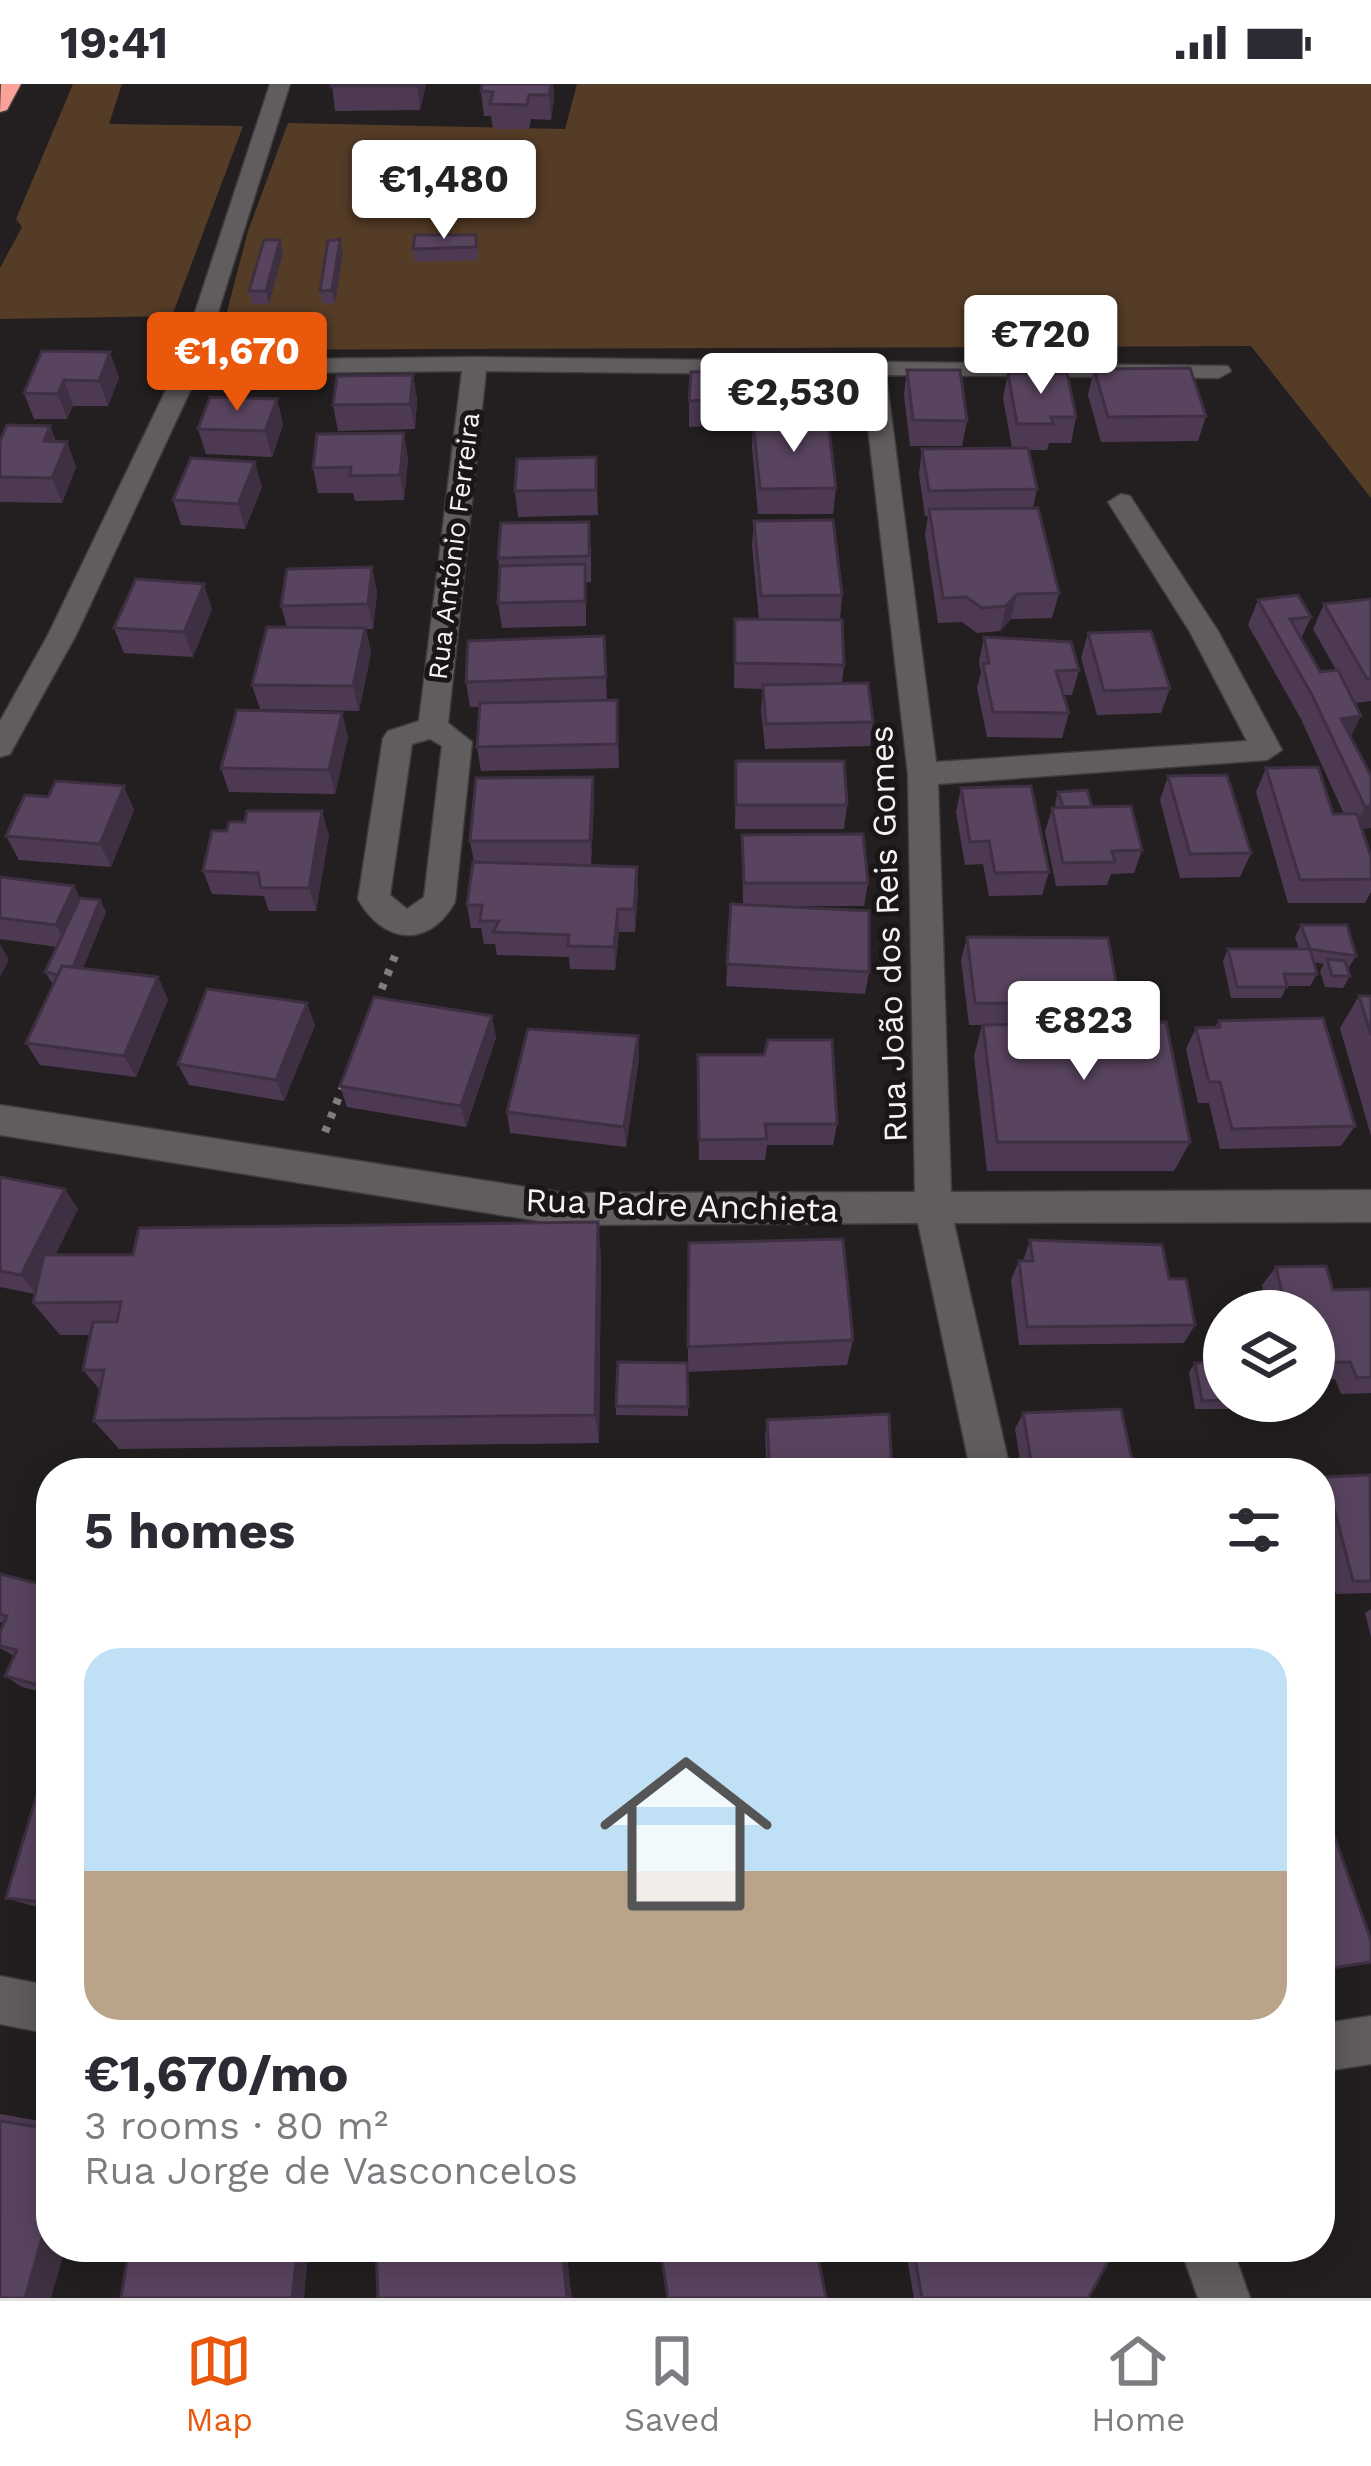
<!DOCTYPE html>
<meta charset="utf-8">
<style>
:root{--surface:#fff;--page:#f2f2f3;--text:#2b2b33;--muted:#7c7c81;--line:#e1e1e2;--accent:#ea580c}
body{margin:0;font-family:"Work Sans",sans-serif;background:var(--page);color:var(--text);height:100vh;display:flex;flex-direction:column;font-size:45px;white-space:nowrap}
*{box-sizing:border-box;margin:0}
p{font-size:39px;color:var(--muted)}
.icon{flex:none;width:66px;height:66px;fill:none;stroke:currentColor;stroke-width:2;stroke-linecap:round;stroke-linejoin:round}
.map{position:relative;flex:1;overflow:hidden}
.sheet{position:absolute;left:36px;top:1374px;width:1299px;height:804px;display:flex;flex-direction:column;background:var(--surface);border-radius:48px;box-shadow:0 6px 30px #0003}
.sheet>*{flex:none}
.controls{position:absolute;left:1203px;top:1206px;display:grid;gap:24px}
.controls a{display:grid;place-items:center;width:132px;height:132px;border-radius:50%;background:var(--surface);box-shadow:0 6px 30px #0003;font-size:60px}
.price{position:absolute;translate:-50% -102px;padding:0 27px;border-radius:12px;background:#fff;color:#222;font-size:39px;line-height:78px;filter:drop-shadow(0 3px 6px #0008)}
.price::after{content:'';position:absolute;left:50%;top:72px;width:36px;height:27px;margin-left:-18px;background:inherit;clip-path:polygon(0 0,100% 0,50% 100%)}
.price.on{background:var(--accent);color:#fff}
ul{padding:0;list-style:none}
li{display:grid;align-content:center;gap:24px;height:636px;padding:0 48px}
li span{display:grid;place-items:center;height:372px;border-radius:36px;color:#555}
li>.icon{margin-inline-start:auto}
span .icon{width:216px;height:216px;fill:#fffc;stroke-width:1}
li b{font-size:51px}
h2{display:flex;justify-content:space-between;align-items:center;height:144px;padding:0 48px;font-size:51px}
.status{display:flex;justify-content:space-between;align-items:center;height:84px;padding:0 60px;background:var(--surface);direction:ltr}
.status svg{height:33px;fill:currentColor}
.tabs{display:flex;justify-content:space-around;align-items:center;height:168px;border-top:3px solid var(--line);background:var(--surface);font-size:33px;color:var(--muted)}
.tabs a{display:grid;justify-items:center;gap:6px}
.tabs .on{color:var(--accent)}
.map>svg:first-child{display:block}
</style>
<div class="status"><b>19:41</b><svg viewBox="0 0 49 12"><path d="M0 12V9h3v3zM5 12V6h3v6zM10 12V3h3v9zM15 12V0h3v12zM26 1h20v11H26zM47 4h2v5h-2z"/></svg></div>
<div class="map">
<svg width="1371" height="2214" viewBox="0 0 1371 2214">
<rect width="100%" height="100%" fill="#231f20"/>
<!-- green -->
<path fill="#553c27" d="M 73,0 L 122,0 L 109,40 L 243,42 L 172,232 L 0,235 L 0,184 L 22,143 L 16,135 Z
M 577,0 L 1371,0 L 1371,414 L 1251,262 L 217,266 L 248,147 L 288,39 L 565,45 Z"/>
<g fill="none" stroke-linecap="round" stroke-linejoin="round">
<!-- minor casing -->
<g stroke="#3f3c3d" stroke-width="3">
<path id="minor" d="M 270,0 L 290,0 L 203,276 L 475,273 L 1228,282 L 1231,287 L 1219,294 L 886,291 L 936,678 L 1247,657 L 1190,548 L 1108,418 L 1121,410 L 1130,412 L 1218,547 L 1282,666 L 1267,676 L 938,700 L 951,1108 L 1371,1106 L 1371,1138 L 954,1139 L 1011,1389 L 971,1389 L 918,1139 L 564,1141 L 0,1051 L 0,1021 L 564,1109 L 915,1108 L 908,690 L 862,291 L 486,287 L 448,639 L 472,658 L 455,818 C 429,865 383,860 358,815 L 383,654 L 388,647 L 419,637 L 462,287 L 198,290 L 76,551 L 10,670 L 0,673 L 0,637 L 48,551 L 177,283 ZM 430,655 L 442,662 L 424,813 L 407,825 L 390,811 L 412,660 Z
M 0,1892 L 51,1902 L 51,1950 L 0,1940 Z
M 1371,1932 L 1371,1980 L 1320,1988 L 1320,1940 Z
M 1180,2163 L 1232,2163 L 1250,2214 L 1198,2214 Z"/>
</g>
<!-- highway casing -->
<g stroke="#3f3c3d" stroke-width="3">
<path id="highway" d="M 1,0 L 21,0 L 7,26 L 0,28 Z"/>
</g>
<!-- path -->
<path stroke="#817d7e" stroke-width="8" stroke-dasharray="6 9" stroke-linecap="butt" d="M 376,919 L 395,872
M 325,1048 L 344,1000"/>
<!-- minor -->
<use href="#minor" fill="#615c5e" fill-rule="evenodd"/>
<!-- highway -->
<use href="#highway" fill="#fba198" fill-rule="evenodd"/>
</g>
<!-- wall -->
<path fill="#4d3a52" d="M 332,0 L 426,0 L 420,26 L 335,27 Z
M 553,0 L 554,14 L 551,36 L 531,35 L 529,45 L 493,45 L 491,32 L 484,32 L 481,7 Z
M 415,151 L 478,164 L 478,176 L 415,178 L 413,165 Z
M 280,156 L 283,169 L 269,220 L 252,220 L 249,207 Z
M 343,168 L 335,219 L 323,220 L 320,207 Z
M 110,268 L 119,294 L 108,322 L 73,322 L 67,335 L 34,335 L 24,309 Z
M 1094,285 L 1206,332 L 1198,357 L 1101,358 L 1088,311 Z
M 758,286 L 828,316 L 827,337 L 836,404 L 833,430 L 758,430 L 752,363 L 753,338 L 765,338 L 765,334 L 741,334 L 741,340 L 689,343 L 689,317 L 740,294 L 758,293 Z
M 907,286 L 967,337 L 962,362 L 910,362 L 904,311 Z
M 1008,289 L 1076,333 L 1071,359 L 1049,359 L 1047,366 L 1028,366 L 1037,405 L 1033,424 L 1059,509 L 1052,534 L 1011,535 L 1000,547 L 977,549 L 962,538 L 938,539 L 925,451 L 928,432 L 925,432 L 919,390 L 922,365 L 1012,364 L 1003,314 Z
M 413,291 L 417,316 L 415,345 L 338,347 L 333,321 Z
M 277,315 L 283,341 L 272,373 L 206,370 L 198,345 Z
M 50,342 L 56,357 L 67,358 L 76,383 L 62,419 L 0,418 L 0,357 Z
M 596,373 L 598,431 L 518,433 L 515,407 Z
M 408,374 L 404,416 L 355,417 L 353,409 L 318,409 L 313,384 Z
M 262,403 L 245,445 L 181,441 L 173,416 Z
M 754,437 L 842,511 L 840,536 L 844,581 L 842,599 L 873,638 L 870,662 L 765,665 L 761,625 L 763,605 L 734,604 L 735,535 L 759,535 L 752,462 Z
M 591,463 L 591,498 L 586,498 L 586,542 L 502,544 L 498,519 L 500,489 L 498,474 Z
M 372,483 L 377,509 L 373,545 L 366,545 L 371,569 L 359,627 L 260,625 L 252,601 L 287,543 L 281,522 Z
M 1371,515 L 1371,617 L 1355,619 L 1350,653 L 1371,692 L 1362,745 L 1371,773 L 1371,808 L 1365,819 L 1288,819 L 1256,708 L 1266,684 L 1333,730 L 1344,730 L 1301,635 L 1248,541 L 1258,516 L 1311,533 L 1301,555 L 1320,588 L 1336,586 L 1313,545 L 1324,520 Z
M 212,525 L 193,573 L 124,569 L 114,544 Z
M 1088,549 L 1170,604 L 1161,629 L 1097,631 L 1081,574 Z
M 604,552 L 607,616 L 617,616 L 619,684 L 481,687 L 477,663 L 479,623 L 470,623 L 466,598 Z
M 984,553 L 1079,586 L 1072,611 L 1063,611 L 1069,629 L 1062,654 L 987,653 L 977,604 L 981,588 L 979,578 Z
M 342,629 L 348,653 L 335,710 L 229,708 L 221,684 Z
M 736,677 L 847,721 L 844,745 L 735,745 Z
M 1168,692 L 1251,769 L 1240,793 L 1180,794 L 1160,716 Z
M 593,693 L 594,717 L 591,780 L 554,780 L 638,806 L 635,848 L 619,848 L 615,886 L 570,885 L 569,873 L 497,871 L 495,860 L 484,860 L 481,844 L 471,844 L 467,821 L 474,778 L 470,757 Z
M 961,704 L 1049,788 L 1042,811 L 989,812 L 983,780 L 965,781 L 956,728 Z
M 1058,708 L 1092,723 L 1142,766 L 1134,789 L 1111,790 L 1107,801 L 1056,802 L 1045,748 L 1052,724 L 1056,724 L 1055,720 Z
M 134,726 L 111,783 L 19,776 L 6,752 Z
M 329,751 L 316,827 L 269,827 L 264,812 L 212,810 L 203,787 Z
M 742,751 L 868,799 L 864,822 L 773,822 L 869,888 L 865,910 L 726,902 L 731,820 L 743,820 Z
M 0,793 L 80,814 L 100,816 L 106,828 L 83,884 L 158,893 L 168,916 L 136,993 L 40,981 L 26,959 L 54,900 L 52,899 L 45,888 L 57,863 L 0,855 Z
M 1301,841 L 1356,872 L 1349,883 L 1347,883 L 1350,892 L 1343,904 L 1325,903 L 1320,887 L 1324,880 L 1313,878 L 1317,890 L 1310,902 L 1287,902 L 1281,914 L 1231,914 L 1223,877 L 1228,865 L 1299,865 L 1295,853 Z
M 967,853 L 1120,920 L 1113,939 L 1190,1058 L 1174,1087 L 987,1087 L 974,972 L 982,941 L 969,941 L 961,876 Z
M 1359,912 L 1371,912 L 1371,1052 L 1340,944 Z
M 492,932 L 496,954 L 466,1043 L 347,1023 L 340,1002 Z
M 1219,937 L 1355,1042 L 1341,1062 L 1220,1065 L 1209,1019 L 1198,1019 L 1186,965 L 1196,944 L 1215,943 Z
M 315,941 L 284,1017 L 189,1001 L 178,980 Z
M 638,952 L 639,974 L 626,1063 L 510,1049 L 507,1028 Z
M 698,971 L 837,1040 L 833,1061 L 767,1061 L 765,1076 L 699,1076 Z
M 0,1093 L 78,1125 L 55,1171 L 601,1172 L 599,1359 L 119,1365 L 94,1337 L 100,1306 L 83,1286 L 91,1251 L 60,1251 L 33,1219 L 35,1210 L 0,1203 Z
M 1030,1156 L 1169,1195 L 1195,1241 L 1184,1259 L 1019,1261 L 1011,1196 L 1019,1177 L 1023,1177 Z
M 1276,1183 L 1333,1206 L 1371,1205 L 1371,1309 L 1341,1310 L 1335,1295 L 1314,1296 L 1314,1227 L 1268,1227 L 1262,1201 Z
M 853,1256 L 847,1281 L 688,1288 L 688,1263 Z
M 687,1279 L 688,1332 L 616,1331 L 616,1322 Z
M 1195,1279 L 1275,1317 L 1268,1325 L 1195,1325 L 1189,1288 Z
M 1023,1329 L 1135,1389 L 1022,1389 L 1015,1345 Z
M 767,1336 L 892,1389 L 767,1389 L 765,1352 Z
M 1326,1393 L 1371,1394 L 1371,1509 L 1336,1510 L 1320,1445 L 1320,1399 Z
M 0,1490 L 51,1503 L 51,1611 L 22,1603 L 5,1592 L 14,1572 L 0,1564 L 0,1548 L 4,1539 L 0,1538 Z
M 1371,1525 L 1371,1553 L 1365,1529 Z
M 51,1663 L 51,1824 L 33,1822 L 6,1814 Z
M 0,2030 L 51,2039 L 51,2163 L 0,2214 Z
M 905,2163 L 1108,2163 L 1088,2214 L 914,2214 Z"/>
<!-- shaded-wall -->
<path fill="#3e3042" d="M 417,0 L 426,0 L 420,26 L 417,2 Z
M 551,0 L 553,0 L 554,14 L 551,36 L 549,11 Z
M 340,155 L 343,168 L 335,219 L 332,206 Z
M 280,156 L 283,169 L 269,220 L 266,207 Z
M 110,268 L 119,294 L 108,322 L 99,297 Z
M 413,291 L 417,316 L 415,345 L 410,320 Z
M 64,296 L 73,322 L 67,335 L 58,310 Z
M 277,315 L 283,341 L 272,373 L 265,347 Z
M 50,342 L 60,367 L 44,357 Z
M 404,349 L 408,374 L 404,416 L 400,391 Z
M 67,358 L 76,383 L 62,419 L 52,394 Z
M 255,378 L 262,403 L 245,445 L 238,420 Z
M 372,483 L 377,509 L 373,545 L 368,520 Z
M 204,500 L 212,525 L 193,573 L 184,548 Z
M 1017,510 L 1011,535 L 1000,547 L 1006,522 Z
M 365,544 L 371,569 L 359,627 L 353,602 Z
M 342,629 L 348,653 L 335,710 L 329,686 Z
M 1361,632 L 1349,656 L 1341,635 Z
M 593,693 L 594,717 L 591,780 L 590,757 Z
M 124,702 L 134,726 L 111,783 L 100,760 Z
M 1371,722 L 1371,744 L 1352,747 L 1365,723 Z
M 322,727 L 329,751 L 316,827 L 309,804 Z
M 637,783 L 638,806 L 635,848 L 634,825 Z
M 74,802 L 86,826 L 68,864 L 56,841 Z
M 100,816 L 106,828 L 75,904 L 69,893 Z
M 618,825 L 619,848 L 615,886 L 614,863 Z
M 0,860 L 9,876 L 0,893 Z
M 158,893 L 168,916 L 136,993 L 124,972 Z
M 307,919 L 315,941 L 284,1017 L 276,996 Z
M 492,932 L 496,954 L 466,1043 L 461,1022 Z
M 638,952 L 639,974 L 626,1063 L 624,1043 Z
M 65,1105 L 78,1125 L 36,1210 L 21,1191 Z
M 598,1138 L 601,1172 L 599,1359 L 595,1331 Z
M 51,2123 L 51,2163 L 66,2163 L 51,2214 L 25,2214 Z
M 298,2163 L 309,2163 L 304,2214 L 292,2214 Z
M 562,2163 L 566,2163 L 572,2214 L 567,2214 Z"/>
<!-- building -->
<path fill="#59445f" stroke="#3e3042" stroke-width="3" d="M 332,0 L 417,0 L 417,2 L 331,2 Z
M 482,0 L 551,0 L 549,11 L 529,11 L 527,21 L 490,20 L 493,8 L 481,7 Z
M 415,151 L 476,151 L 476,163 L 413,165 Z
M 340,155 L 332,206 L 320,207 L 328,157 Z
M 264,156 L 280,156 L 266,207 L 249,207 Z
M 42,267 L 110,268 L 99,297 L 64,296 L 58,310 L 24,309 Z
M 1190,284 L 1206,332 L 1108,333 L 1094,285 Z
M 758,286 L 824,287 L 828,316 L 766,315 L 766,308 L 741,309 L 742,315 L 689,317 L 691,288 L 740,287 L 739,294 L 760,293 Z
M 907,286 L 960,286 L 967,337 L 913,336 Z
M 1008,289 L 1067,289 L 1076,333 L 1051,333 L 1053,340 L 1017,340 Z
M 413,291 L 410,320 L 333,321 L 337,292 Z
M 210,313 L 277,315 L 265,347 L 198,345 Z
M 828,337 L 836,404 L 760,405 L 753,338 Z
M 7,341 L 50,342 L 44,357 L 67,358 L 52,394 L 0,393 L 0,357 Z
M 404,349 L 400,391 L 350,392 L 351,383 L 313,384 L 317,350 Z
M 1028,364 L 1037,405 L 929,407 L 922,365 Z
M 596,373 L 596,406 L 515,407 L 517,375 Z
M 191,374 L 255,378 L 238,420 L 173,416 Z
M 1038,424 L 1059,509 L 1017,510 L 1006,522 L 982,524 L 966,513 L 943,514 L 929,425 Z
M 833,436 L 842,511 L 761,512 L 754,437 Z
M 589,438 L 589,472 L 498,474 L 501,439 Z
M 585,480 L 585,517 L 498,519 L 500,482 Z
M 372,483 L 368,520 L 281,522 L 287,485 Z
M 136,495 L 204,500 L 184,548 L 114,544 Z
M 1298,511 L 1311,533 L 1290,535 L 1320,588 L 1338,586 L 1361,632 L 1341,635 L 1371,692 L 1371,722 L 1365,723 L 1312,611 L 1258,516 Z
M 1371,515 L 1371,594 L 1367,595 L 1324,520 Z
M 735,535 L 842,536 L 844,581 L 735,579 Z
M 267,543 L 365,544 L 353,602 L 252,601 Z
M 1151,547 L 1170,604 L 1104,607 L 1088,549 Z
M 604,552 L 606,593 L 466,598 L 468,557 Z
M 984,553 L 1071,558 L 1079,586 L 1056,587 L 1069,629 L 993,628 L 983,580 L 989,579 Z
M 868,599 L 873,638 L 766,640 L 763,601 Z
M 617,616 L 617,660 L 477,663 L 480,619 Z
M 237,626 L 342,629 L 329,686 L 221,684 Z
M 736,677 L 844,677 L 847,721 L 736,721 Z
M 1318,683 L 1333,730 L 1357,730 L 1371,773 L 1371,795 L 1300,796 L 1266,684 Z
M 1227,691 L 1251,769 L 1190,770 L 1168,692 Z
M 593,693 L 590,757 L 470,757 L 476,694 Z
M 56,697 L 124,702 L 100,760 L 6,752 L 25,711 L 48,713 Z
M 1031,702 L 1049,788 L 995,789 L 989,757 L 970,758 L 961,704 Z
M 1087,706 L 1092,723 L 1063,723 L 1058,708 Z
M 1131,722 L 1142,766 L 1112,767 L 1115,778 L 1063,779 L 1052,724 Z
M 247,727 L 322,727 L 309,804 L 261,804 L 258,789 L 203,787 L 212,747 L 227,747 L 229,738 L 245,738 Z
M 863,750 L 868,799 L 744,799 L 742,751 Z
M 473,778 L 637,783 L 634,825 L 618,825 L 614,863 L 568,862 L 569,851 L 493,848 L 499,837 L 480,837 L 482,821 L 467,821 Z
M 0,793 L 74,802 L 56,841 L 0,834 Z
M 80,814 L 100,816 L 73,883 L 62,882 L 58,891 L 45,888 Z
M 731,820 L 869,827 L 869,888 L 727,880 Z
M 1301,841 L 1347,841 L 1356,872 L 1310,865 L 1317,890 L 1284,890 L 1287,903 L 1237,903 L 1228,865 L 1310,865 Z
M 967,853 L 1108,854 L 1120,920 L 975,919 Z
M 1327,875 L 1345,877 L 1350,892 L 1332,892 Z
M 62,882 L 158,893 L 124,972 L 26,959 Z
M 207,905 L 307,919 L 276,996 L 178,980 Z
M 1359,912 L 1371,912 L 1371,951 Z
M 374,913 L 492,932 L 461,1022 L 340,1002 Z
M 1323,934 L 1355,1042 L 1232,1045 L 1220,998 L 1209,998 L 1196,944 L 1220,943 L 1219,937 Z
M 1166,938 L 1190,1058 L 997,1058 L 983,941 Z
M 528,945 L 638,952 L 624,1043 L 507,1028 Z
M 768,956 L 832,956 L 837,1040 L 765,1040 L 767,1055 L 699,1056 L 698,971 L 764,971 Z
M 0,1093 L 65,1105 L 21,1191 L 0,1187 Z
M 598,1138 L 595,1331 L 94,1337 L 104,1286 L 83,1286 L 93,1238 L 117,1238 L 121,1218 L 33,1219 L 44,1171 L 133,1171 L 139,1144 Z
M 843,1155 L 853,1256 L 688,1263 L 689,1159 Z
M 1030,1156 L 1162,1161 L 1169,1195 L 1186,1195 L 1195,1241 L 1027,1243 L 1019,1177 L 1033,1177 Z
M 1326,1182 L 1333,1206 L 1371,1205 L 1371,1293 L 1357,1294 L 1350,1278 L 1314,1279 L 1314,1227 L 1286,1227 L 1276,1183 Z
M 618,1278 L 687,1279 L 688,1323 L 616,1322 Z
M 1224,1278 L 1224,1316 L 1202,1317 L 1195,1279 Z
M 1121,1325 L 1135,1389 L 1033,1389 L 1023,1329 Z
M 889,1330 L 892,1389 L 770,1389 L 767,1336 Z
M 1370,1391 L 1371,1497 L 1353,1497 L 1326,1393 Z
M 0,1490 L 51,1503 L 50,1604 L 5,1592 L 17,1566 L 0,1562 L 0,1548 L 7,1532 L 0,1530 Z
M 51,1663 L 51,1819 L 6,1814 Z
M 1320,1711 L 1371,1857 L 1371,1878 L 1320,1886 Z
M 0,2037 L 51,2045 L 51,2123 L 25,2214 L 0,2214 Z
M 129,2163 L 298,2163 L 292,2214 L 121,2214 Z
M 376,2163 L 562,2163 L 567,2214 L 378,2214 Z
M 660,2163 L 816,2163 L 826,2214 L 668,2214 Z
M 913,2163 L 1108,2163 L 1110,2175 L 1088,2214 L 922,2214 Z"/>
<g text-anchor="middle" dominant-baseline="central" stroke-width="10" stroke-linejoin="round" paint-order="stroke">
<!-- far-street labels -->
<g font-size="27" fill="#f5f2f3" stroke="#1a1617">
<text transform="translate(454 462) rotate(-83)">Rua António Ferreira</text>
</g>
<!-- street labels -->
<g font-size="33" fill="#f5f2f3" stroke="#1a1617">
<text transform="translate(888 850) rotate(-92)">Rua João dos Reis Gomes</text>
<text transform="translate(682 1121) rotate(2)">Rua Padre Anchieta</text>
</g>
</g>
</svg>
<div class="controls">
<a><svg class="icon" aria-label="layers" viewBox="0 0 24 24"><path d="M12 4l9 5-9 5-9-5zM3 14l9 5 9-5"/></svg></a>
</div>
<b class="price" style="left:444px;top:158px">€1,480</b>
<b class="price" style="left:1041px;top:313px">€720</b>
<b class="price on" style="left:237px;top:330px">€1,670</b>
<b class="price" style="left:794px;top:371px">€2,530</b>
<b class="price" style="left:1084px;top:999px">€823</b>
<section class="sheet">
<h2>5 homes<svg class="icon" aria-label="filters" viewBox="0 0 24 24"><path d="M4 7h16M4 17h16"/><circle cx="9" cy="7" r="2"/><circle cx="15" cy="17" r="2"/></svg></h2>
<ul>
<li><span style="background:linear-gradient(#bfe0f5 60%,#b9a48a 0)"><svg class="icon" aria-label="home" viewBox="0 0 24 24"><path d="M3 11l9-7 9 7M6 9v11h12V9"/></svg></span><div><b>€1,670/mo</b><p>3 rooms · 80 m²</p><p>Rua Jorge de Vasconcelos</p></div></li>
</ul>
</section>
</div>
<nav class="tabs">
<a class="on"><svg class="icon" aria-label="map" viewBox="0 0 24 24"><path d="M3 6l6-2 6 2 6-2v14l-6 2-6-2-6 2zM9 4v14M15 6v14"/></svg>Map</a>
<a><svg class="icon" aria-label="saved" viewBox="0 0 24 24"><path d="M7 4h10v16l-5-4-5 4z"/></svg>Saved</a>
<a><svg class="icon" aria-label="home" viewBox="0 0 24 24"><path d="M3 11l9-7 9 7M6 9v11h12V9"/></svg>Home</a>
</nav>
